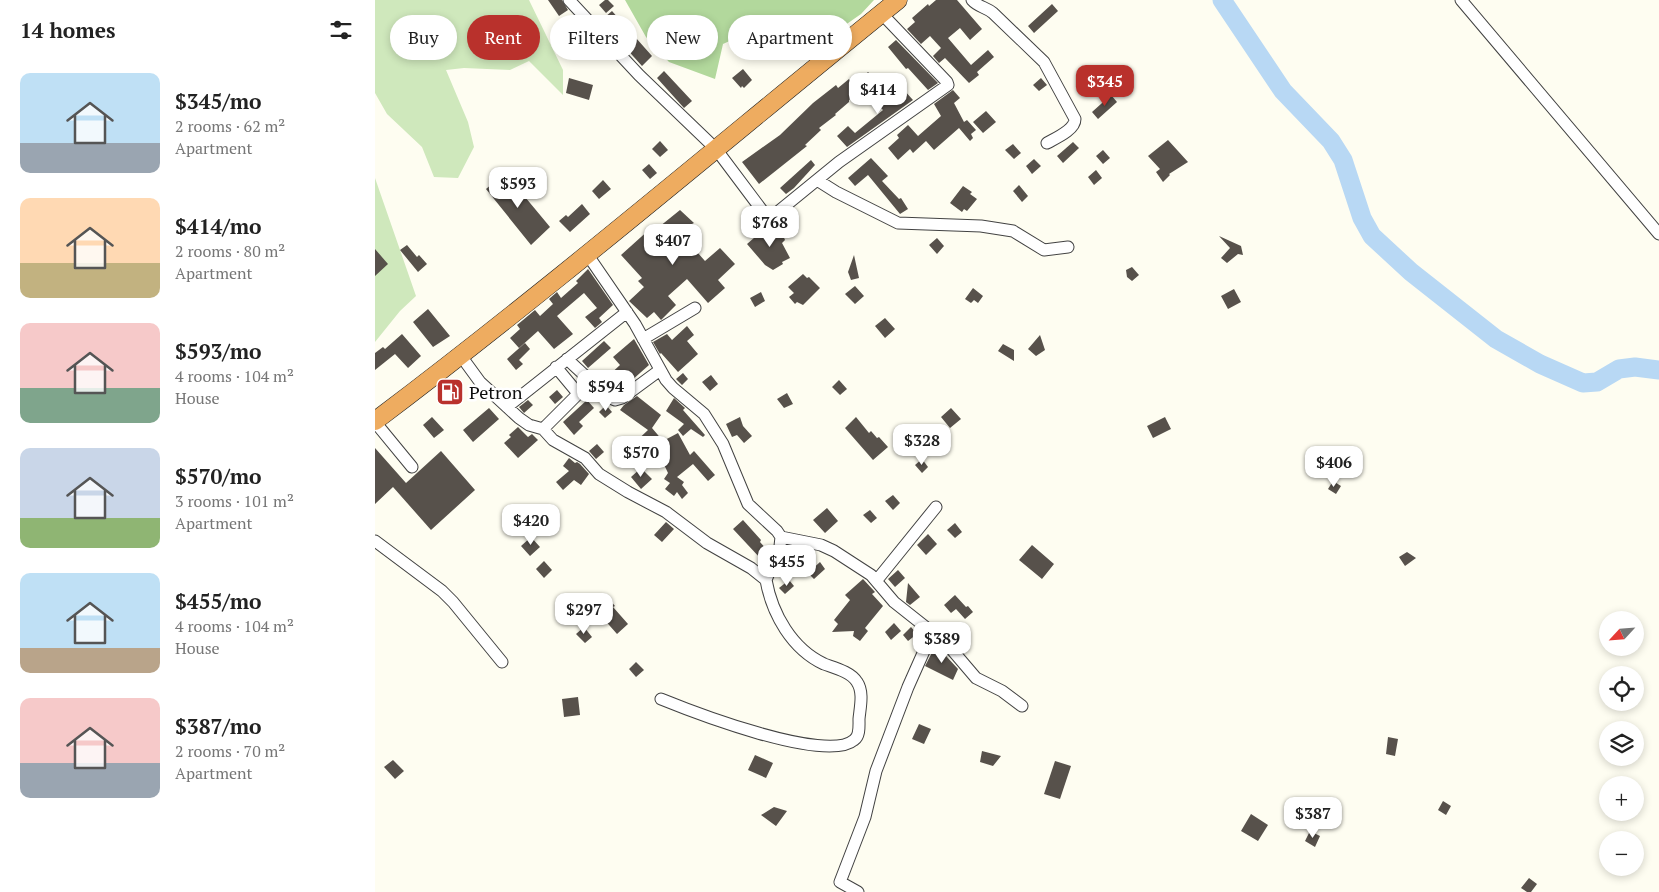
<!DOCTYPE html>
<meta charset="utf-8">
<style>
:root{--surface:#fff;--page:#f6f6f6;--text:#222;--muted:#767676;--accent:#b9312c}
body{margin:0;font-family:"PT Serif",serif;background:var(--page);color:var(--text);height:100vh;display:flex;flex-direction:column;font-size:19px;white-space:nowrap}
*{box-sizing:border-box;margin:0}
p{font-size:16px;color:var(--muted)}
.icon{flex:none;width:28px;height:28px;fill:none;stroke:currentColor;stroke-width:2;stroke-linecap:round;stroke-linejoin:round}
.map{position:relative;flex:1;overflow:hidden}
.panel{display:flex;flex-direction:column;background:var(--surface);width:375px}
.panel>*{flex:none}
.top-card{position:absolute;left:15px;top:15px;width:475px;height:45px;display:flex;gap:10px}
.needle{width:32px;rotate:244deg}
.controls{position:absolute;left:1224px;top:611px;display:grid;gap:10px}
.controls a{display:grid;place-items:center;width:45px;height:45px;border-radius:50%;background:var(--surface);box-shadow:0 2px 8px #0003;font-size:25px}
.price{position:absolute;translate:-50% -42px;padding:0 11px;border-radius:10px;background:#fff;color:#222;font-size:16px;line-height:32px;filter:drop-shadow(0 1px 2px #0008)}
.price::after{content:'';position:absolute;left:50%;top:30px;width:15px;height:11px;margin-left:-8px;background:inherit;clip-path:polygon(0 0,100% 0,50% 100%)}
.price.current{background:var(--accent);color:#fff}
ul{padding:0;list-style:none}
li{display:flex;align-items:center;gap:15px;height:125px;padding:0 20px}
li span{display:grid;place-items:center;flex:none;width:140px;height:100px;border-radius:10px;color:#555}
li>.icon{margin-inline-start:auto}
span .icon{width:60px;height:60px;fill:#fffc;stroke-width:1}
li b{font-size:21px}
h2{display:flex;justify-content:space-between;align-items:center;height:60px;padding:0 20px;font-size:21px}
.chip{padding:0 18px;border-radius:22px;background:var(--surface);box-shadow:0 2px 8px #0003;font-size:18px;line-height:45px}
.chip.current{background:var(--accent);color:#fff}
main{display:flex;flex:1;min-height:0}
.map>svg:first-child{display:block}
</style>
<main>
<section class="panel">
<h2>14 homes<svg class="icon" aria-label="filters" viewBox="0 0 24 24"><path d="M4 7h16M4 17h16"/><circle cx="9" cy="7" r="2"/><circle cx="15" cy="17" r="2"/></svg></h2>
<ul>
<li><span style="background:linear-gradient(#bfe0f5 70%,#9aa5b1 0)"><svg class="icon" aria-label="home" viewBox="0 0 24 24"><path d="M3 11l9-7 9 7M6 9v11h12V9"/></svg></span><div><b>$345/mo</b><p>2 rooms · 62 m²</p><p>Apartment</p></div></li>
<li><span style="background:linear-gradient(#ffd9b3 65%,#c2b280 0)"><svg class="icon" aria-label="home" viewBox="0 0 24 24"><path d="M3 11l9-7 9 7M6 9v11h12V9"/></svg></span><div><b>$414/mo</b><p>2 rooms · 80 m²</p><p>Apartment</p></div></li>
<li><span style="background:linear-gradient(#f6c9c9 65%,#7fa58c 0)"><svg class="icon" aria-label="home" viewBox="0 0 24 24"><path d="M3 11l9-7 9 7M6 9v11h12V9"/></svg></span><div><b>$593/mo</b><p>4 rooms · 104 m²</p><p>House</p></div></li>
<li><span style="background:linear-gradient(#c9d6e8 70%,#8fb573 0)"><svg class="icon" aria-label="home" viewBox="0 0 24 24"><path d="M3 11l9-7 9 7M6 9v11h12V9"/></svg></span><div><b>$570/mo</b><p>3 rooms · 101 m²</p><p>Apartment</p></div></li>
<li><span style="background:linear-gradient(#bfe0f5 75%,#b9a48a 0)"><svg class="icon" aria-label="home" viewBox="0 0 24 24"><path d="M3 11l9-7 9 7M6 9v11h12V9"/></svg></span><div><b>$455/mo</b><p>4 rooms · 104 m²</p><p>House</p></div></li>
<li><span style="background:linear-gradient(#f6c9c9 65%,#9aa5b1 0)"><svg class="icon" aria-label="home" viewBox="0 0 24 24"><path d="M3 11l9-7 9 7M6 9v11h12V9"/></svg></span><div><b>$387/mo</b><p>2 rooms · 70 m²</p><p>Apartment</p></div></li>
</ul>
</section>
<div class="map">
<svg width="1284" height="892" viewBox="0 0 1284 892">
<rect width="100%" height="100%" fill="#fefdf1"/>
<!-- green -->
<path fill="#cfe8bc" d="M 0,0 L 154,0 L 188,70 L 188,95 L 154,61 L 135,70 L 89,68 L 71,70 L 93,122 L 99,147 L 83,178 L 59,177 L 47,147 L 12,114 L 0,93 Z
M 0,178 L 41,296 L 25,311 L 0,342 Z"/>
<!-- forest -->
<path fill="#b2d89c" d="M 250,0 L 499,0 L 486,14 L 446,42 L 392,24 L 348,44 L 340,79 L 294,62 L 271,37 Z"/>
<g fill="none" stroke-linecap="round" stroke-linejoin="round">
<!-- river -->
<path stroke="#b8d8f4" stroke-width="19" d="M 847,0 L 908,91 L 956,141 L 968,160 L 987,218 L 997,236 L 1036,272 L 1121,339 L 1165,364 L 1208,383 L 1222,382 L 1244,369 L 1260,367 L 1284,370"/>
</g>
<!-- building -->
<path fill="#57514b" d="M 173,0 L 187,0 L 193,10 L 184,16 Z
M 230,0 L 233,0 L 239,6 L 231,13 L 224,5 Z
M 561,0 L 582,0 L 607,29 L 595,40 L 585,28 L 573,38 L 596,65 L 613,50 L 619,57 L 602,72 L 604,75 L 594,83 L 570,58 L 564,63 L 558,56 L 566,48 L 555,36 L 546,44 L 532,29 L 540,22 L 537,18 L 553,4 L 554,6 Z
M 677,4 L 683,11 L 659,33 L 653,26 Z
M 237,11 L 277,56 L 267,66 L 240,36 L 243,33 L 230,17 Z
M 521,40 L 563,83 L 553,90 L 533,68 L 531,69 L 513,47 Z
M 368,69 L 377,80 L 369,88 L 367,86 L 366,88 L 357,78 Z
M 289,71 L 317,101 L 309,108 L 282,78 Z
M 493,72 L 503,82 L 490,92 L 487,89 L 474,100 L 474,102 L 460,114 L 461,115 L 444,128 L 446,130 L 430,145 L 432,146 L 384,184 L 367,162 L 405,135 L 438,103 L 461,85 L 463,88 L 474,79 L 479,86 Z
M 194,78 L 218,85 L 214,100 L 191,93 Z
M 666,78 L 672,85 L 664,91 L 658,85 Z
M 528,89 L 538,100 L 472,147 L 462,136 L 473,126 L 480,133 L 508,110 L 499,101 L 511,90 L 519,97 Z
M 578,90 L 585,98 L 579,103 L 589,122 L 592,120 L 601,130 L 596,134 L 598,138 L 595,141 L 584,128 L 559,150 L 551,141 L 538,153 L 535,149 L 523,160 L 513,148 L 524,138 L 522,135 L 533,125 L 543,136 L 566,116 L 559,104 Z
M 736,95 L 742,102 L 723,119 L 717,112 Z
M 611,111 L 621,122 L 608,133 L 598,122 Z
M 793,140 L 813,162 L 794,174 L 795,175 L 788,182 L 781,172 L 785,169 L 773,156 Z
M 285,141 L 293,150 L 285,157 L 277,149 Z
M 698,142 L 704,148 L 688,163 L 682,156 Z
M 638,144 L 646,153 L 639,159 L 630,150 Z
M 728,150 L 735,158 L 728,164 L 721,156 Z
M 496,158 L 513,176 L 507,181 L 524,199 L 526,198 L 533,209 L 525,214 L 493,175 L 480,186 L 473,178 Z
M 659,159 L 666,166 L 657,174 L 651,166 Z
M 436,160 L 440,165 L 419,188 L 411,194 L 405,188 Z
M 274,164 L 282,173 L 275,179 L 267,170 Z
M 721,170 L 727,178 L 719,185 L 713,177 Z
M 130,173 L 175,227 L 156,245 L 111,189 Z
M 228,180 L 236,189 L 224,199 L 217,191 Z
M 644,185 L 653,196 L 647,202 L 638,191 Z
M 588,186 L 597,192 L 595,194 L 602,199 L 592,211 L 589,209 L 587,212 L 575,203 Z
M 207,204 L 215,214 L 195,232 L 184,221 L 191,215 L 193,217 Z
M 305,210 L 319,223 L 317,224 L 326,234 L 315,244 L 330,261 L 345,248 L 360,264 L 343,280 L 350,288 L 333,303 L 312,279 L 293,296 L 301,305 L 286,320 L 279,312 L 272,318 L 254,301 L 269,287 L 263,281 L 267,278 L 246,255 L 276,228 L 279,231 Z
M 404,226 L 410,240 L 407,243 L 415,258 L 407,262 L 408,264 L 398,270 L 390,265 L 372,244 L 387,231 L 389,233 Z
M 844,236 L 866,246 L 868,255 L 863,254 L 852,263 L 846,258 L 855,248 Z
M 562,238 L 569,246 L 562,254 L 554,245 Z
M 32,245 L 42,257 L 44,255 L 52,264 L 43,272 L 25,250 Z
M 0,249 L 13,264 L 0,276 Z
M 479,255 L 484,278 L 476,280 L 473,272 Z
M 757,267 L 764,275 L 757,281 L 752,277 L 751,270 Z
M 213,269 L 238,305 L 224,318 L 227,322 L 220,328 L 210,317 L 222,308 L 209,293 L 182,316 L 198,334 L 179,349 L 163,331 L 144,348 L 135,338 L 145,329 L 142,325 L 160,310 L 165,316 L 178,304 L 174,299 L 182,292 L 186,298 L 203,283 L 201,281 Z
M 428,274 L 432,278 L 434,277 L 445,288 L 428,305 L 422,302 L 420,304 L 414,297 L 419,293 L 413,287 Z
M 480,286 L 489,296 L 480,304 L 470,294 Z
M 598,288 L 608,296 L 603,303 L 599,300 L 596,303 L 590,299 Z
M 859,289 L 866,302 L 853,309 L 846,296 Z
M 386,292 L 390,301 L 380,307 L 375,298 Z
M 53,309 L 75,336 L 58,347 L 38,322 Z
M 510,318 L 520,329 L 510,338 L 500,326 Z
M 312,326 L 319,335 L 312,341 L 323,354 L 303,372 L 286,353 L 285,354 L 278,342 L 292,334 L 297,340 Z
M 27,334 L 46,356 L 33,368 L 20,354 L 0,370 L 0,353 L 8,347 L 10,349 Z
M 665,335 L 670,350 L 661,356 L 653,349 Z
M 259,339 L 274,365 L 247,389 L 241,383 L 237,387 L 230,379 L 245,365 L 238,357 Z
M 229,341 L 236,348 L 213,368 L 207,361 Z
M 150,343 L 155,349 L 144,360 L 148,364 L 141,370 L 132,359 Z
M 628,344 L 639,350 L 639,361 L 623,351 Z
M 308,373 L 313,379 L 307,385 L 301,379 Z
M 336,375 L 343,384 L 335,391 L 327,382 Z
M 464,380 L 472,389 L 465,395 L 457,387 Z
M 78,383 L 85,391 L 73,401 L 66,394 Z
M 182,390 L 188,397 L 180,404 L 174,397 Z
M 412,393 L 418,404 L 409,408 L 402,399 Z
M 262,396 L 286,415 L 277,428 L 288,441 L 303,433 L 315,455 L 319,451 L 340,475 L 333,481 L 318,464 L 302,477 L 309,482 L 307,485 L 313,493 L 307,499 L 302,492 L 299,496 L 290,489 L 295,483 L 289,479 L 293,473 L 283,452 L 271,463 L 256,446 L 273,430 L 245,410 L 249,405 Z
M 299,398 L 310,408 L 308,410 L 330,435 L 328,437 L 316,429 L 308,436 L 303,430 L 309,424 L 291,411 Z
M 153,400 L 158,405 L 149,413 L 144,407 Z
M 212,400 L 219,408 L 204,422 L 208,426 L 199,435 L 188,422 Z
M 231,405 L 237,412 L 230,418 L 224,412 Z
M 114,408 L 124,419 L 98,442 L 88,430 Z
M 576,408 L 586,419 L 575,428 L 566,417 Z
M 57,417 L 69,430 L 59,438 L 48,425 Z
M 365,417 L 368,426 L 377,436 L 369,443 L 362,435 L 357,437 L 351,424 Z
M 481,417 L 494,433 L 496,431 L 502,438 L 504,437 L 513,447 L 498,460 L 470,428 Z
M 790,417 L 796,429 L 778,438 L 772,426 Z
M 143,427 L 153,437 L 157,434 L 163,440 L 143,458 L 129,443 L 136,437 L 134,435 Z
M 222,444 L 229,452 L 221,459 L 214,451 Z
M 0,448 L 31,483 L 66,451 L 100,490 L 56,530 L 18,487 L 0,504 Z
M 194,458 L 200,463 L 202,462 L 205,464 L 214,474 L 206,485 L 199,480 L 188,490 L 181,482 L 194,471 L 188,466 Z
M 547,459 L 553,467 L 547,473 L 540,465 Z
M 266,468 L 277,479 L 266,489 L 256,477 Z
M 958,481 L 966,486 L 961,494 L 953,489 Z
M 518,495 L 525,503 L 518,510 L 510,501 Z
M 452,508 L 463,521 L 450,533 L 438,520 Z
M 175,510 L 180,517 L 173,523 L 167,517 Z
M 495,510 L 502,518 L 496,523 L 488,515 Z
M 368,520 L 386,540 L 385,542 L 394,552 L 386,559 L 358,529 Z
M 291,522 L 299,529 L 287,542 L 279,535 Z
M 580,523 L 587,532 L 580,538 L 572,530 Z
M 553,534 L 562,544 L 551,555 L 542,545 Z
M 156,537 L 165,547 L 155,556 L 146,546 Z
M 657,545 L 679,564 L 667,579 L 644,560 Z
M 1032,552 L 1041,558 L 1030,566 L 1024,557 Z
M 169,561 L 177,570 L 169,578 L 161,569 Z
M 445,562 L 450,569 L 439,579 L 433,573 Z
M 523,570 L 530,578 L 520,587 L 513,579 Z
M 488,579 L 500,592 L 497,594 L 508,606 L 490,628 L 493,631 L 485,641 L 478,636 L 479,631 L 457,632 L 463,624 L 459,620 L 475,600 L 470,595 Z
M 414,580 L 419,586 L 410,594 L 404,588 Z
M 533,583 L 545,597 L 535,605 L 531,602 Z
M 580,595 L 591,607 L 593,606 L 598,612 L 590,619 L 581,609 L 576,613 L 569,605 Z
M 232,597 L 240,606 L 238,607 L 253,624 L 242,634 L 227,617 L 225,619 L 217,610 Z
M 519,623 L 526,631 L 516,640 L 510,632 Z
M 209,627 L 217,637 L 210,643 L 201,634 Z
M 536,627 L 542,634 L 533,641 L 528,635 Z
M 561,645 L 583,669 L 578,680 L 550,666 Z
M 261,662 L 269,670 L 261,677 L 254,669 Z
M 203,697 L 205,715 L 189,717 L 187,699 Z
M 544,724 L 556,729 L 549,744 L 537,739 Z
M 1013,737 L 1023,739 L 1020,756 L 1011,754 Z
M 607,751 L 626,756 L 618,766 L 605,762 Z
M 380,755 L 398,763 L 391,778 L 373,770 Z
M 18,760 L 29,771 L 20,779 L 9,767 Z
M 680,761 L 696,766 L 685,799 L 669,794 Z
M 1068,801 L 1076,806 L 1071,815 L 1063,810 Z
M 399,807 L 412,811 L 401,826 L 386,815 Z
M 876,814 L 893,825 L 883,841 L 866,831 Z
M 935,831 L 945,836 L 940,847 L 930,841 Z
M 1154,878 L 1162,884 L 1156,892 L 1152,892 L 1146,888 Z"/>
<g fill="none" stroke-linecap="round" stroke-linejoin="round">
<!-- minor casing -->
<g stroke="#424242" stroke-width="13">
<path id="minor" d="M 194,0 L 264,75 L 341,149 L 389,213 L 396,217 L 399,215 L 464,162 L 573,85 L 572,82 L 507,14
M 597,0 C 603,7 611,7 618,13 L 669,62 L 700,119 C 700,130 681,138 672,143
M 1086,0 L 1284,234
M 442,180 L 461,192 L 523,223 L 606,226 L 638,231 L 669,250 L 693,247
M 212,254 L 260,324 L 291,380 L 298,388 L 329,414 L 348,444 L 373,504 L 402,531 L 406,537 L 405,546 L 391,580 C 397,614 417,649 449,664 C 460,668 476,672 482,682 C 489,692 485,708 484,719 C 484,726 485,736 479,740 C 452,764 318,712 286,699
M 268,339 L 320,308
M 86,356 L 105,382 L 144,418 L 154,425 L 168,429 L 202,395 L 201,391 L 181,367
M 192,359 L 233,397 L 240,400 L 247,398 L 285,370
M 132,407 L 252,312
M 0,422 L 37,467
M 168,429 L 178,440 L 210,458 L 224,474 L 253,492 L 291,512 L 332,543 L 376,568 L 391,580
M 406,537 L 446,545 L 459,551 L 496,575 L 519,602 L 572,644 L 601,678 L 627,691 L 647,706
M 0,541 L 67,591 L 78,602 L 127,662
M 502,580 L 561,507
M 483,892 L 465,882 L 490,817 L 501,771 L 533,687 L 557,633"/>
</g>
<!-- highway casing -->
<g stroke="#202020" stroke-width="19">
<path id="highway" d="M 0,421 C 179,286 349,141 523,0"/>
</g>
<!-- minor -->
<use href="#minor" stroke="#fff" stroke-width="11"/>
<!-- highway -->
<use href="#highway" stroke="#eeac60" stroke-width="18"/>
</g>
<!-- icons -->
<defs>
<g id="fuel-square" transform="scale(1.4375)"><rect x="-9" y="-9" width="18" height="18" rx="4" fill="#b9312c" stroke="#fff"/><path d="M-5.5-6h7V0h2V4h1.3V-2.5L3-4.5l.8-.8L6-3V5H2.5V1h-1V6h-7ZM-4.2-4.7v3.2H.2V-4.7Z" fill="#fff"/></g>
</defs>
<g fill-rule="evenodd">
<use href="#fuel-square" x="75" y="392"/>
</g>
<g text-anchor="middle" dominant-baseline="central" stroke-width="5" stroke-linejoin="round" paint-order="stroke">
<!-- poi labels -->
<g font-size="18" fill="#0f0f0f" stroke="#fff" text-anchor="start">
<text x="94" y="392">Petron</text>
</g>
</g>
</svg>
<div class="controls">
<a><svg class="needle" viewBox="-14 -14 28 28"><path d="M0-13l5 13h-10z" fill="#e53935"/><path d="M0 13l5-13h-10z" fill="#767676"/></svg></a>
<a><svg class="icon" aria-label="locate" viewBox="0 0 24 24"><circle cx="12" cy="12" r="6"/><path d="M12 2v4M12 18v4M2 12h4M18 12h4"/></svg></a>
<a><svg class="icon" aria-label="layers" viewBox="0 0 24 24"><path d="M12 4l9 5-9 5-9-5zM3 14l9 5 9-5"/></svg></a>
<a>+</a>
<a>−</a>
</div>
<b class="price current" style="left:730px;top:107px">$345</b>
<b class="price" style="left:503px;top:115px">$414</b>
<b class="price" style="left:143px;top:209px">$593</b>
<b class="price" style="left:395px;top:248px">$768</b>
<b class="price" style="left:298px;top:266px">$407</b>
<b class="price" style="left:231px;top:412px">$594</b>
<b class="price" style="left:547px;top:466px">$328</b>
<b class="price" style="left:266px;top:478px">$570</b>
<b class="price" style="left:959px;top:488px">$406</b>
<b class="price" style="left:156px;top:546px">$420</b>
<b class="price" style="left:412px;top:587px">$455</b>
<b class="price" style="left:209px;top:635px">$297</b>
<b class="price" style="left:567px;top:664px">$389</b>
<b class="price" style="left:938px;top:839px">$387</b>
<div class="top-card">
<a class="chip">Buy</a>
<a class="chip current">Rent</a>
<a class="chip">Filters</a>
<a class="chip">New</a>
<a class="chip">Apartment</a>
</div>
</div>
</main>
